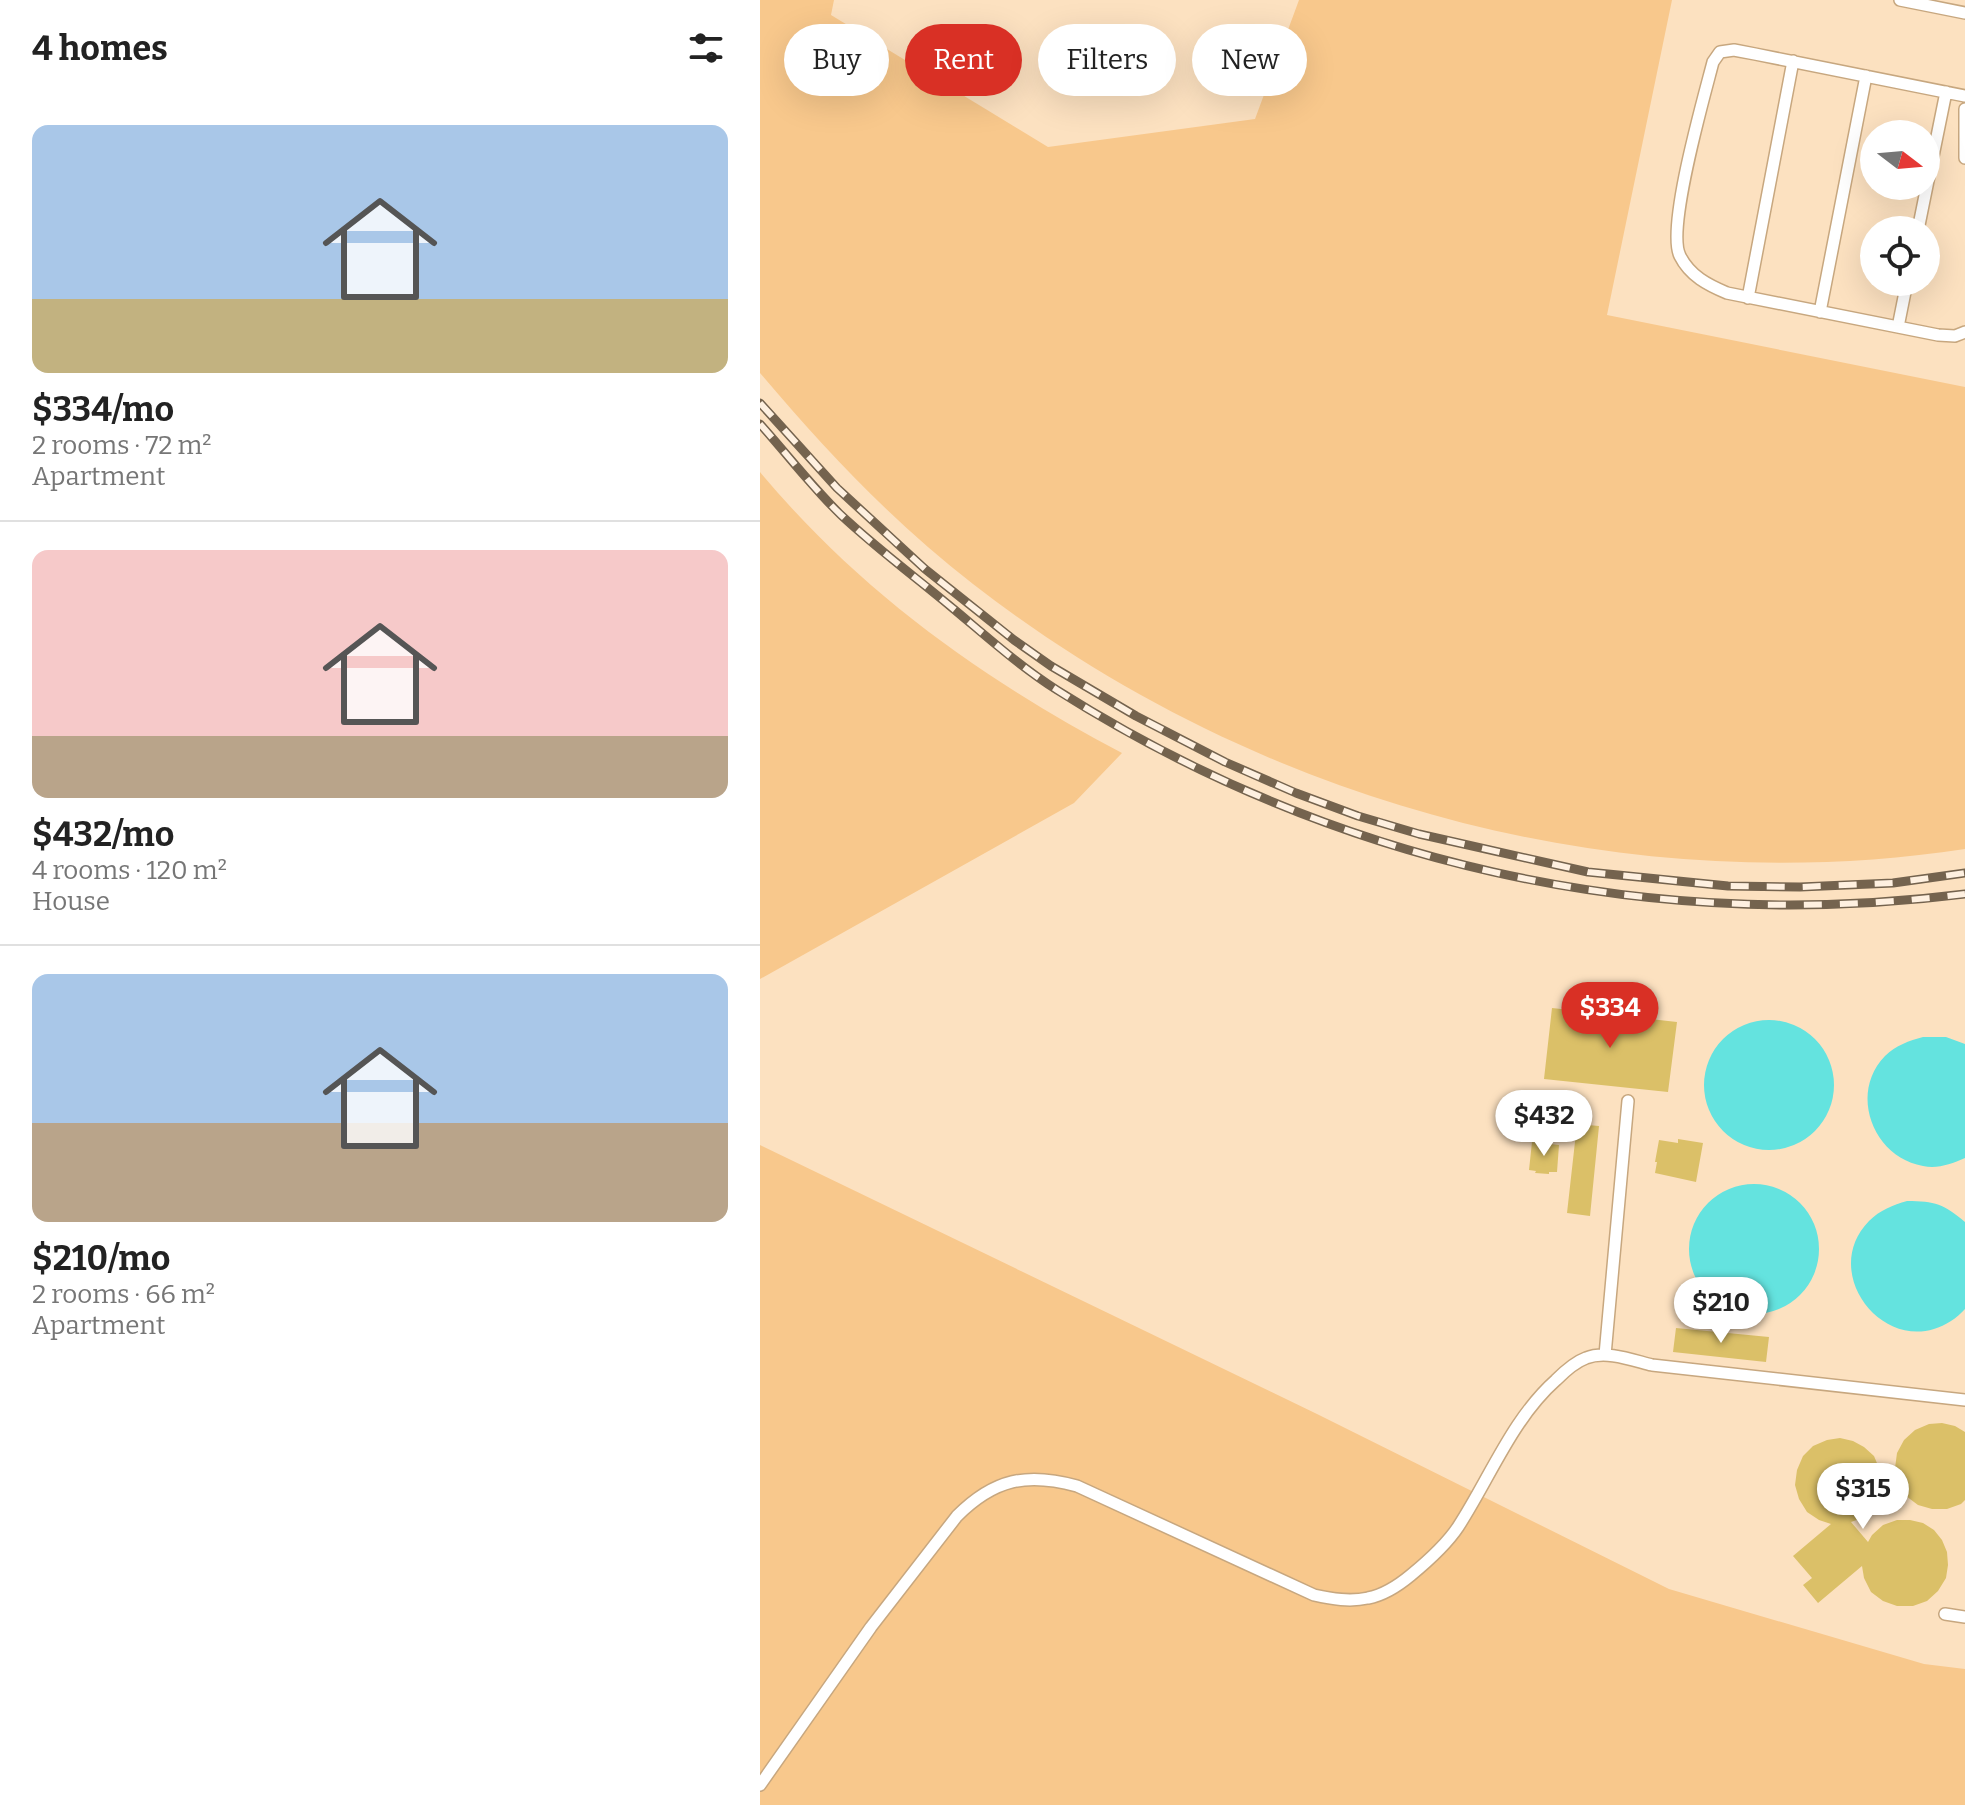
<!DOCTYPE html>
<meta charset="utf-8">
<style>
:root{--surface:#fff;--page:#f2f2f2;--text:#222;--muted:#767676;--line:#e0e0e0;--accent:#d93025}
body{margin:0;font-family:Bitter,serif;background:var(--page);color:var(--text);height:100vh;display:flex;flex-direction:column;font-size:30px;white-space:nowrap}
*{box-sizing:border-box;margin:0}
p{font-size:26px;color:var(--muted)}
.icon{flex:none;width:44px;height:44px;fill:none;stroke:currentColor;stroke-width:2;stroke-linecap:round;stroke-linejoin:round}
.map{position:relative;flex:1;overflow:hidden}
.panel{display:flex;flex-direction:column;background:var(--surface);width:760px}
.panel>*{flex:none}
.top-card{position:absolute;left:24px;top:24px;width:760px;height:72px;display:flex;gap:16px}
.needle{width:52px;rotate:106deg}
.tools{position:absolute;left:1100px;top:120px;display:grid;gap:16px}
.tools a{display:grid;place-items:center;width:80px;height:80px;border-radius:50%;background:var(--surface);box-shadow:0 8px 32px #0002;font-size:40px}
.price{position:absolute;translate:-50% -68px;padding:0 18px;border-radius:28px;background:#fff;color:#222;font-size:26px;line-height:52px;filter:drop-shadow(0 2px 4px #0008)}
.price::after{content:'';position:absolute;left:50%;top:48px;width:24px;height:18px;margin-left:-12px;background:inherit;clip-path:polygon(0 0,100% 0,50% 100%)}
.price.active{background:var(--accent);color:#fff}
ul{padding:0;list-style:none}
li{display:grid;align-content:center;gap:16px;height:424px;padding:0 32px}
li+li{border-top:2px solid var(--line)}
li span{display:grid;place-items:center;height:248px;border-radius:16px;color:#555}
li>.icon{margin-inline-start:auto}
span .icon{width:144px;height:144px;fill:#fffc;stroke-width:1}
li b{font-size:34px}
h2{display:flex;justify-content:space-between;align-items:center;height:96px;padding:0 32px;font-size:34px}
.tag{padding:0 28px;border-radius:36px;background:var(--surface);box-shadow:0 8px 32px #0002;font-size:28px;line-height:72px}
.tag.active{background:var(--accent);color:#fff}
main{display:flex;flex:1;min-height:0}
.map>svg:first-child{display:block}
</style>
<main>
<section class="panel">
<h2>4 homes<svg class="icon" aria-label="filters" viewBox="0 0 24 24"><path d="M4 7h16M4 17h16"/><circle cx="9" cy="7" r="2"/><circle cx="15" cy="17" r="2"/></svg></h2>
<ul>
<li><span style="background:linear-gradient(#a9c7e8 70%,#c2b280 0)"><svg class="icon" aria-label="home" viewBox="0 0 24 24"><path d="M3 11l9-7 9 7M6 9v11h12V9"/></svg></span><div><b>$334/mo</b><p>2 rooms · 72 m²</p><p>Apartment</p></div></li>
<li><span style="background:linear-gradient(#f6c9c9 75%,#b9a48a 0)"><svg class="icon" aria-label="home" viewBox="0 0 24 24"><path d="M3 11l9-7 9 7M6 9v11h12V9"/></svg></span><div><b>$432/mo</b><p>4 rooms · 120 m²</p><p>House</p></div></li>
<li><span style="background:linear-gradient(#a9c7e8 60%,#b9a48a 0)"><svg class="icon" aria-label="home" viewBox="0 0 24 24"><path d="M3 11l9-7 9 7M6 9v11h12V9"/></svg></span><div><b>$210/mo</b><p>2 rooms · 66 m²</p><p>Apartment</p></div></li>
</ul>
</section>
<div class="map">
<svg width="1205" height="1805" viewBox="0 0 1205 1805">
<rect width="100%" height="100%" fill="#fce1c0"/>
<!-- green -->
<path fill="#f8c88c" d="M 0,0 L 74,0 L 71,15 L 288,147 L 495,119 L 539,0 L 912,0 L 847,315 L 1205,387 L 1205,849 C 856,902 490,800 213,584 C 133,522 65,450 0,373 Z
M 0,472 C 101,593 224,680 362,753 L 314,803 L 0,979 Z
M 0,1145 L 557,1414 L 909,1589 L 1164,1664 L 1205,1669 L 1205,1805 L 0,1805 Z"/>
<!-- water -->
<path fill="#64e3df" d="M944 1085a65 65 0 1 1 130 0a65 65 0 1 1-130 0Z
M 1163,1037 L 1186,1037 L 1205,1044 L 1205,1158 C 1191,1164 1178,1169 1163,1166 C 1114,1158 1088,1094 1125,1056 C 1136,1045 1149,1041 1163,1037 Z
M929 1249a65 65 0 1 1 130 0a65 65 0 1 1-130 0Z
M 1147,1201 C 1175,1201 1184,1204 1205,1222 L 1205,1309 C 1201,1313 1196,1318 1191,1321 C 1128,1362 1057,1274 1109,1221 C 1120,1210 1133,1205 1147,1201 Z"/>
<!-- building -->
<path fill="#dbc068" d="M 792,1008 L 917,1022 L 908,1092 L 784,1079 Z
M 782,1107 L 796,1108 L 796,1111 L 802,1111 L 800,1139 L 773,1137 L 775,1109 L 781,1109 Z
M 817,1124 L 839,1126 L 830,1216 L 807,1213 Z
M 918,1139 L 943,1143 L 936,1182 L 895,1173 L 897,1162 L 895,1162 L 899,1140 L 918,1143 Z
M 772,1142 L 799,1145 L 797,1172 L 789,1172 L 789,1174 L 775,1173 L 776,1171 L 769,1170 Z
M 916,1328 L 1009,1337 L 1006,1362 L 913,1352 Z
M 1182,1423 L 1195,1426 L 1205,1432 L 1205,1500 L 1201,1504 L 1187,1509 L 1172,1509 L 1158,1505 L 1146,1496 L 1139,1483 L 1135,1468 L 1137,1453 L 1144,1440 L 1155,1430 L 1169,1424 Z
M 1080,1438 L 1093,1441 L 1104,1447 L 1114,1456 L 1119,1468 L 1121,1481 L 1120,1494 L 1113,1508 L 1102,1518 L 1091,1522 L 1108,1542 L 1112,1535 L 1123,1525 L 1137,1520 L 1150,1520 L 1163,1523 L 1174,1530 L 1182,1540 L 1187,1552 L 1188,1565 L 1186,1578 L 1178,1591 L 1167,1601 L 1153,1606 L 1137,1606 L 1123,1601 L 1111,1592 L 1104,1578 L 1102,1566 L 1058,1603 L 1043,1585 L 1052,1578 L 1033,1556 L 1071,1524 L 1059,1520 L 1047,1512 L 1039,1499 L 1035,1485 L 1037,1470 L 1043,1456 L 1053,1446 L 1067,1440 Z"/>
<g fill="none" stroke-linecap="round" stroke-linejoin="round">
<!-- service casing -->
<g stroke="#c7a77f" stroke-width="14">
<path id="service" d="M 1140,0 L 1205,13
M 1205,96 L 995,54 L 974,50 L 960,52 L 953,62 C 944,97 906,229 920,256 C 930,276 948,285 967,293 L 1178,335 L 1195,336 L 1205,332
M 1205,109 L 1205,158
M 1158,230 L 1186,92
M 988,298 L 1033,61
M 1060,312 L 1106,76
M 1138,327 L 1147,282
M 845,1355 L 868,1101
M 1185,1614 L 1205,1617
M 0,1785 L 111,1627 L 197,1516 C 234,1479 267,1472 317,1486 L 554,1595 C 572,1599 590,1602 608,1598 C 624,1595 639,1585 651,1575 C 668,1561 686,1545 698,1527 C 730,1478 752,1419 796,1380 C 804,1372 815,1362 826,1358 C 846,1350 872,1360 892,1365 L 1205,1400"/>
</g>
<!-- service -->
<use href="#service" stroke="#fff" stroke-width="11"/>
<!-- rail casing -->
<g stroke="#74634e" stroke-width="9">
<path id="rail" d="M 0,403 L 77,488 L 165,569 L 254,640 L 291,666 L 376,716 L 465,762 L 536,793 L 598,816 L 659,834 L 828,872 L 968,886 L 1040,887 L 1133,883 L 1205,873
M 0,424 C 27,454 52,487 81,515 C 115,547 154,576 190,606 C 225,635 259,666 297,690 C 571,863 883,934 1205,894"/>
</g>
<!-- rail -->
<use href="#rail" stroke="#fef0e0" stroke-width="6" stroke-dasharray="18" stroke-linecap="butt"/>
</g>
</svg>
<div class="tools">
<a><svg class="needle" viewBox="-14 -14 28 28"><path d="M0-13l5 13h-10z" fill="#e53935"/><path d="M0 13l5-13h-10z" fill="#767676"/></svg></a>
<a><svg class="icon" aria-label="locate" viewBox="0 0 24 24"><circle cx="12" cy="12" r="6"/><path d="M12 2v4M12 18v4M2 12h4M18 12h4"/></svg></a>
</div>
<b class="price active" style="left:850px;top:1050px">$334</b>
<b class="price" style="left:784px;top:1158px">$432</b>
<b class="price" style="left:961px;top:1345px">$210</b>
<b class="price" style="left:1103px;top:1531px">$315</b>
<div class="top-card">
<a class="tag">Buy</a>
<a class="tag active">Rent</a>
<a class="tag">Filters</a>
<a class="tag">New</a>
</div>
</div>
</main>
